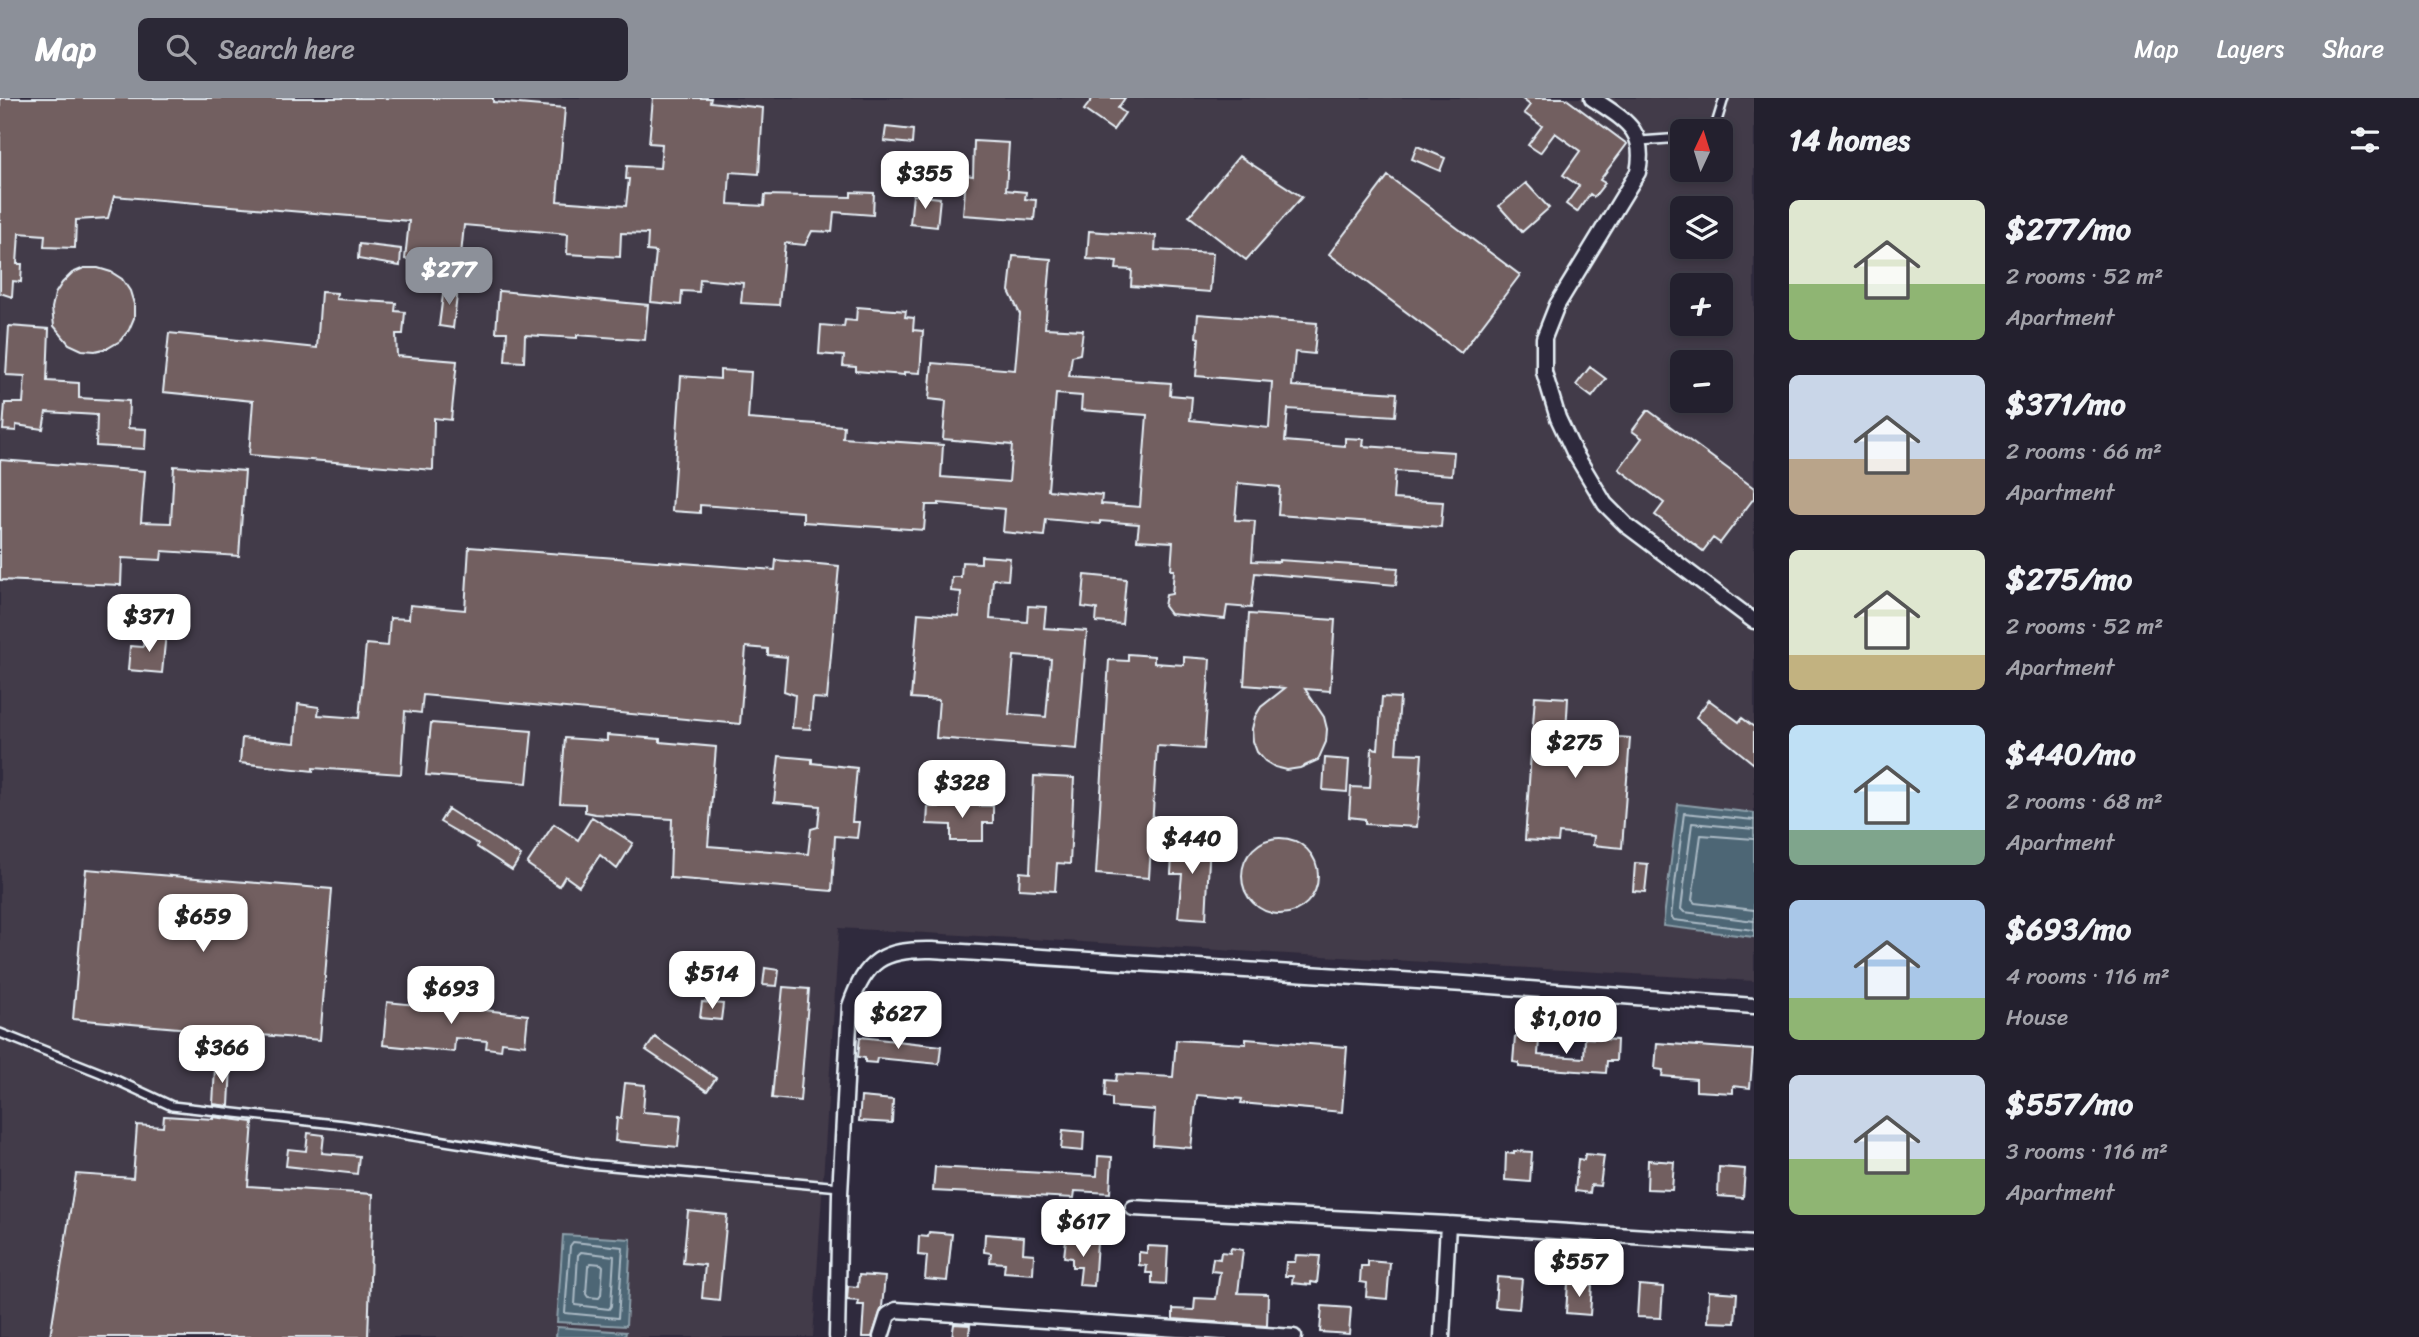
<!DOCTYPE html>
<meta charset="utf-8">
<style>
:root{--surface:#23202e;--page:#2b2836;--text:#f1f3f6;--muted:#a3a3aa;--line:#403e4a;--accent:#8c9099}
body{margin:0;font-family:Sriracha,sans-serif;background:var(--page);color:var(--text);height:100vh;display:flex;flex-direction:column;font-size:26px;white-space:nowrap}
*{box-sizing:border-box;margin:0}
p{font-size:23px;color:var(--muted)}
.icon{flex:none;width:38px;height:38px;fill:none;stroke:currentColor;stroke-width:2;stroke-linecap:round;stroke-linejoin:round}
.map{position:relative;flex:1;overflow:hidden}
.sheet{display:flex;flex-direction:column;background:var(--surface);width:665px}
.sheet>*{flex:none}
.needle{width:46px;rotate:4deg}
.fabs{position:absolute;left:1670px;top:21px;display:grid;gap:14px}
.fabs a{display:grid;place-items:center;width:63px;height:63px;border-radius:10px;background:var(--surface);box-shadow:0 4px 10px #0003,0 0 0 2px var(--line);font-size:35px}
.price{position:absolute;translate:-50% -60px;padding:0 16px;border-radius:14px;background:#fff;color:#222;font-size:23px;line-height:46px;filter:drop-shadow(0 2px 4px #0008)}
.price::after{content:'';position:absolute;left:50%;top:42px;width:21px;height:16px;margin-left:-10px;background:inherit;clip-path:polygon(0 0,100% 0,50% 100%)}
.price.on{background:var(--accent);color:#fff}
ul{padding:0;list-style:none}
li{display:flex;align-items:center;gap:21px;height:175px;padding:0 35px}
li span{display:grid;place-items:center;flex:none;width:196px;height:140px;border-radius:10px;color:#555}
li>.icon{margin-inline-start:auto}
span .icon{width:84px;height:84px;fill:#fffc;stroke-width:1}
li b{font-size:30px}
h2{display:flex;justify-content:space-between;align-items:center;height:84px;padding:0 35px;font-size:30px}
header{display:flex;align-items:center;gap:42px;box-sizing:border-box;height:98px;padding:0 35px;background:var(--accent);color:#fff}
header strong{font-size:33px}
nav{display:flex;gap:38px;margin-inline-start:auto;font-size:24px}
.search{width:490px;height:63px;background:var(--page);display:flex;align-items:center;gap:18px;box-sizing:border-box;padding:0 24px;border-radius:10px;color:var(--muted);font-size:26px}
main{display:flex;flex:1;min-height:0}
.map>svg:first-child{display:block}
</style>
<header>
<strong>Map</strong>
<div class="search"><svg class="icon" aria-label="search" viewBox="0 0 24 24"><circle cx="10" cy="10" r="6"/><path d="M15 15l6 6"/></svg>Search here</div>
<nav><a>Map</a><a>Layers</a><a>Share</a></nav>
</header>
<main>
<div class="map">
<svg width="1754" height="1239" viewBox="0 0 1754 1239">
<rect width="100%" height="100%" fill="#2f2a3d"/>
<filter id="ink" filterUnits="userSpaceOnUse"><feTurbulence type="fractalNoise" baseFrequency=".0143" numOctaves="2"/><feDisplacementMap in="SourceGraphic" scale="14" xChannelSelector="R" yChannelSelector="G"/><feConvolveMatrix kernelMatrix="1 2 1 2 8 2 1 2 1" color-interpolation-filters="sRGB"/></filter>
<g filter="url(#ink)">
<!-- built -->
<path fill="#433a48" fill-rule="evenodd" d="M 0,0 L 1754,0 L 1754,883 L 839,830 L 813,1239 L 0,1239 ZM 1682,33 L 1720,33 L 1720,72 L 1682,72 ZM 1682,110 L 1720,110 L 1720,149 L 1682,149 ZM 1682,187 L 1720,187 L 1720,226 L 1682,226 ZM 1682,264 L 1720,264 L 1720,303 L 1682,303 Z"/>
<!-- water -->
<path fill="#4d6675" stroke="#8b9ea9" stroke-width="2" d="M 1678,706 L 1754,715 L 1754,839 L 1663,828 Z
M 563,1137 L 631,1141 L 626,1228 L 557,1224 Z
M 557,1229 L 626,1234 L 625,1239 L 556,1239 Z"/>
<g fill="none" stroke-linecap="round" stroke-linejoin="round">
<!-- shore -->
<path stroke="#aab9c4" stroke-width="2" d="M 1754,722 L 1684,715 L 1671,818 L 1674,822 L 1754,832
M 1754,731 L 1692,725 L 1681,811 L 1684,814 L 1754,823
M 1754,741 L 1701,737 L 1692,802 L 1695,805 L 1754,812
M 573,1144 L 623,1149 L 618,1220 L 565,1215 L 570,1148 Z
M 581,1154 L 614,1158 L 611,1208 L 609,1211 L 575,1207 L 578,1157 Z
M 591,1165 L 601,1166 L 603,1168 L 601,1197 L 599,1200 L 588,1199 L 586,1196 L 588,1168 Z"/>
</g>
<!-- building -->
<path fill="#725e60" stroke="#e8f1f8" stroke-width="2" fill-rule="evenodd" d="M 0,0 L 493,0 L 493,4 L 565,10 L 557,103 L 626,108 L 629,81 L 626,81 L 627,68 L 660,70 L 662,46 L 649,45 L 653,0 L 711,0 L 710,4 L 763,10 L 759,76 L 730,74 L 728,106 L 764,108 L 765,97 L 851,99 L 851,94 L 874,95 L 873,117 L 834,114 L 832,134 L 812,133 L 805,147 L 785,145 L 779,207 L 741,205 L 743,185 L 700,181 L 699,194 L 682,193 L 681,207 L 651,204 L 656,154 L 647,153 L 648,136 L 621,135 L 620,159 L 567,156 L 568,136 L 464,127 L 460,167 L 405,161 L 409,123 L 114,98 L 108,120 L 76,122 L 75,150 L 44,149 L 45,137 L 19,135 L 17,166 L 22,166 L 21,184 L 13,183 L 12,199 L 0,195 Z
M 1093,0 L 1125,0 L 1118,10 L 1125,15 L 1113,32 L 1084,12 Z
M 1521,0 L 1565,0 L 1627,46 L 1600,82 L 1605,85 L 1594,99 L 1590,96 L 1577,114 L 1566,106 L 1579,88 L 1563,77 L 1580,53 L 1555,35 L 1540,55 L 1528,47 L 1542,28 L 1524,15 L 1530,7 Z
M 886,29 L 913,32 L 912,46 L 884,43 Z
M 974,43 L 1009,45 L 1006,92 L 1026,94 L 1025,101 L 1036,102 L 1034,122 L 963,117 L 966,77 L 973,78 Z
M 1417,48 L 1445,60 L 1440,73 L 1412,61 Z
M 1239,58 L 1302,99 L 1246,162 L 1189,118 Z
M 1388,78 L 1520,177 L 1461,255 L 1329,156 Z
M 1526,85 L 1549,110 L 1522,134 L 1499,108 Z
M 913,97 L 940,100 L 937,129 L 910,126 Z
M 1089,133 L 1156,138 L 1155,152 L 1213,155 L 1210,194 L 1131,188 L 1132,172 L 1116,171 L 1117,163 L 1087,161 Z
M 359,146 L 401,151 L 400,168 L 358,161 Z
M 1013,158 L 1051,161 L 1045,230 L 1083,232 L 1080,256 L 1072,258 L 1069,278 L 1171,285 L 1170,297 L 1192,299 L 1190,322 L 1269,330 L 1272,284 L 1196,278 L 1199,240 L 1196,239 L 1198,216 L 1317,225 L 1314,256 L 1295,254 L 1292,288 L 1397,295 L 1395,318 L 1288,311 L 1285,343 L 1345,348 L 1345,340 L 1364,341 L 1363,348 L 1454,354 L 1452,377 L 1395,373 L 1393,401 L 1443,404 L 1441,429 L 1278,417 L 1280,389 L 1238,385 L 1235,422 L 1255,423 L 1252,463 L 1279,464 L 1279,462 L 1398,470 L 1396,487 L 1255,475 L 1251,510 L 1227,508 L 1225,521 L 1170,516 L 1164,508 L 1166,497 L 1172,496 L 1174,472 L 1171,472 L 1173,444 L 1137,442 L 1139,426 L 1100,423 L 1100,426 L 1046,421 L 1044,438 L 1003,434 L 1005,411 L 939,405 L 939,407 L 926,407 L 924,432 L 803,424 L 803,414 L 700,407 L 700,415 L 672,413 L 681,278 L 720,281 L 720,272 L 751,274 L 748,321 L 844,328 L 843,340 L 943,347 L 941,379 L 1009,384 L 1012,347 L 943,341 L 946,303 L 929,301 L 932,265 L 1015,272 L 1020,216 L 1009,193 ZM 1056,296 L 1082,298 L 1081,312 L 1147,317 L 1140,409 L 1101,406 L 1102,397 L 1048,392 Z
M 84,170 L 98,170 L 111,174 L 122,181 L 130,193 L 134,206 L 134,220 L 129,232 L 120,243 L 108,250 L 95,253 L 82,252 L 69,246 L 54,228 L 52,210 L 55,196 L 62,185 L 72,175 Z
M 444,189 L 458,190 L 453,230 L 439,228 Z
M 499,193 L 648,207 L 645,242 L 577,237 L 577,240 L 525,237 L 524,264 L 505,263 L 507,234 L 496,234 Z
M 321,194 L 337,195 L 336,201 L 396,205 L 395,213 L 405,214 L 403,236 L 396,236 L 397,258 L 457,263 L 451,322 L 434,320 L 433,372 L 249,357 L 253,303 L 163,294 L 169,235 L 317,250 Z
M 857,209 L 906,213 L 905,219 L 914,220 L 913,232 L 923,233 L 920,275 L 904,274 L 904,277 L 856,273 L 856,269 L 843,268 L 844,258 L 819,256 L 821,227 L 844,229 L 845,222 L 856,223 Z
M 9,228 L 49,231 L 47,283 L 79,285 L 79,300 L 129,303 L 128,330 L 146,331 L 145,351 L 96,348 L 97,317 L 46,314 L 43,331 L 16,327 L 16,333 L 3,332 L 5,305 L 23,305 L 25,278 L 6,277 Z
M 1590,269 L 1606,281 L 1592,299 L 1576,287 Z
M 1648,312 L 1754,390 L 1754,400 L 1720,445 L 1713,440 L 1703,453 L 1655,417 L 1664,405 L 1619,371 L 1642,340 L 1632,333 Z
M 0,362 L 145,373 L 141,424 L 171,425 L 174,368 L 245,373 L 239,458 L 162,453 L 161,462 L 122,460 L 121,487 L 0,482 Z
M 469,449 L 775,472 L 776,462 L 839,468 L 827,601 L 813,600 L 810,631 L 792,630 L 795,597 L 784,593 L 787,559 L 768,557 L 768,551 L 746,549 L 740,626 L 423,597 L 421,615 L 405,613 L 401,676 L 313,670 L 313,673 L 240,665 L 242,640 L 295,645 L 298,606 L 319,609 L 318,617 L 359,620 L 366,546 L 388,548 L 390,520 L 409,521 L 410,507 L 465,512 Z
M 981,458 L 1010,460 L 1008,482 L 993,481 L 990,521 L 1027,524 L 1028,508 L 1046,509 L 1044,530 L 1087,533 L 1077,651 L 936,640 L 939,602 L 911,600 L 918,515 L 959,518 L 961,494 L 951,493 L 952,479 L 961,479 L 962,464 L 981,465 ZM 1014,558 L 1051,561 L 1046,619 L 1009,616 Z
M 1085,477 L 1126,481 L 1122,526 L 1096,524 L 1097,511 L 1082,509 Z
M 1249,516 L 1335,522 L 1330,593 L 1305,591 L 1324,619 L 1327,631 L 1326,644 L 1318,662 L 1300,670 L 1287,672 L 1275,669 L 1265,663 L 1257,654 L 1253,643 L 1252,631 L 1255,619 L 1261,609 L 1285,590 L 1244,587 Z
M 145,533 L 166,535 L 162,575 L 128,572 L 130,548 L 143,549 Z
M 1128,556 L 1154,558 L 1154,565 L 1184,567 L 1184,559 L 1210,561 L 1204,651 L 1157,648 L 1149,780 L 1096,776 L 1109,562 L 1128,563 Z
M 1535,598 L 1568,600 L 1566,635 L 1630,640 L 1622,750 L 1593,747 L 1594,738 L 1559,735 L 1558,744 L 1525,742 Z
M 1382,599 L 1400,600 L 1396,655 L 1422,656 L 1417,729 L 1365,726 L 1365,721 L 1349,719 L 1351,689 L 1370,690 L 1372,650 L 1378,651 Z
M 1709,602 L 1739,624 L 1742,620 L 1754,629 L 1754,666 L 1696,619 Z
M 431,625 L 532,633 L 527,685 L 426,677 Z
M 607,637 L 660,641 L 660,644 L 716,649 L 708,748 L 808,756 L 811,731 L 818,729 L 820,708 L 774,704 L 779,658 L 812,661 L 812,665 L 857,670 L 852,724 L 859,724 L 857,740 L 835,738 L 832,793 L 670,780 L 672,721 L 595,716 L 585,714 L 585,706 L 560,705 L 565,640 L 607,643 Z
M 1325,660 L 1349,662 L 1347,694 L 1323,692 Z
M 1034,678 L 1074,680 L 1070,766 L 1057,765 L 1055,793 L 1019,791 L 1020,774 L 1030,775 Z
M 943,707 L 993,708 L 993,725 L 983,725 L 983,743 L 951,743 L 951,727 L 927,726 L 928,709 L 943,709 Z
M 448,711 L 521,758 L 512,772 L 477,749 L 478,746 L 440,724 Z
M 592,719 L 633,745 L 617,771 L 600,757 L 579,788 L 565,778 L 559,788 L 527,766 L 554,726 L 578,742 Z
M 1173,740 L 1210,742 L 1206,821 L 1178,819 L 1182,776 L 1171,776 Z
M1242 778a38 38 0 1 1 76 0a38 38 0 1 1-76 0Z
M 1635,765 L 1648,766 L 1645,794 L 1633,793 Z
M 86,771 L 332,791 L 320,942 L 73,921 Z
M 765,870 L 779,872 L 777,888 L 763,887 Z
M 783,889 L 809,891 L 800,1003 L 772,1000 Z
M 447,899 L 476,902 L 475,911 L 528,917 L 525,947 L 502,944 L 501,952 L 486,950 L 487,943 L 455,940 L 454,954 L 383,947 L 387,904 L 446,910 Z
M 702,904 L 723,906 L 721,922 L 700,920 Z
M 655,939 L 716,980 L 707,993 L 646,952 Z
M 860,939 L 941,948 L 939,966 L 877,960 L 876,965 L 865,964 L 865,960 L 858,959 Z
M 1515,939 L 1539,941 L 1538,957 L 1584,960 L 1585,940 L 1617,942 L 1616,963 L 1607,963 L 1606,975 L 1519,969 L 1519,965 L 1513,964 Z
M 1246,941 L 1347,949 L 1342,1014 L 1241,1005 L 1242,1001 L 1197,997 L 1191,1050 L 1153,1047 L 1155,1012 L 1112,1009 L 1112,1000 L 1105,999 L 1106,982 L 1116,983 L 1117,976 L 1173,979 L 1176,942 L 1246,946 Z
M 1657,945 L 1753,952 L 1750,990 L 1733,988 L 1733,995 L 1696,993 L 1696,981 L 1662,978 L 1663,972 L 1655,971 Z
M 219,966 L 231,966 L 229,1008 L 213,1006 L 215,970 L 219,972 Z
M 625,985 L 645,987 L 643,1014 L 681,1017 L 678,1049 L 615,1043 L 617,1020 L 621,1021 Z
M 861,999 L 893,1002 L 892,1025 L 859,1023 Z
M 164,1018 L 213,1021 L 213,1019 L 253,1024 L 248,1088 L 373,1096 L 368,1239 L 50,1239 L 76,1076 L 133,1080 L 137,1027 L 163,1029 Z
M 1063,1032 L 1084,1034 L 1083,1053 L 1061,1051 Z
M 308,1035 L 324,1037 L 322,1055 L 359,1058 L 357,1076 L 286,1068 L 288,1051 L 306,1053 Z
M 1514,1053 L 1532,1054 L 1530,1084 L 1505,1082 L 1506,1055 L 1514,1056 Z
M 1585,1056 L 1604,1058 L 1600,1088 L 1591,1087 L 1590,1095 L 1575,1093 L 1578,1061 L 1584,1062 Z
M 1098,1058 L 1112,1059 L 1110,1095 L 1075,1093 L 1074,1100 L 933,1093 L 935,1069 L 1097,1078 Z
M 1648,1062 L 1674,1064 L 1672,1092 L 1647,1091 Z
M 1719,1069 L 1745,1071 L 1743,1100 L 1718,1098 Z
M 688,1113 L 727,1117 L 719,1202 L 702,1200 L 705,1167 L 683,1165 Z
M 929,1134 L 952,1136 L 947,1183 L 925,1181 L 927,1158 L 918,1157 L 919,1138 L 928,1139 Z
M 985,1136 L 1024,1139 L 1023,1155 L 1034,1156 L 1033,1176 L 1004,1174 L 1005,1165 L 990,1164 L 991,1155 L 984,1154 Z
M 1066,1141 L 1097,1144 L 1094,1188 L 1079,1187 L 1081,1169 L 1072,1169 L 1072,1160 L 1064,1159 Z
M 1147,1148 L 1168,1149 L 1166,1186 L 1152,1185 L 1152,1175 L 1146,1175 L 1147,1168 L 1139,1167 L 1139,1154 L 1147,1155 Z
M 1231,1150 L 1243,1152 L 1238,1195 L 1268,1196 L 1267,1228 L 1173,1221 L 1173,1211 L 1194,1212 L 1195,1200 L 1216,1201 L 1220,1174 L 1211,1173 L 1213,1160 L 1220,1161 L 1221,1154 L 1230,1155 Z
M 1296,1157 L 1320,1158 L 1317,1185 L 1311,1184 L 1311,1187 L 1292,1185 L 1293,1178 L 1285,1178 L 1286,1164 L 1295,1164 Z
M 1368,1163 L 1390,1165 L 1387,1201 L 1366,1199 L 1367,1185 L 1360,1184 L 1361,1168 L 1368,1168 Z
M 859,1177 L 885,1179 L 882,1209 L 872,1239 L 862,1239 L 864,1207 L 858,1207 L 859,1203 L 847,1202 L 848,1188 L 858,1189 Z
M 1497,1179 L 1522,1181 L 1519,1211 L 1495,1209 Z
M 1568,1185 L 1592,1187 L 1590,1217 L 1566,1215 Z
M 1639,1187 L 1663,1189 L 1661,1220 L 1637,1219 Z
M 1709,1193 L 1737,1195 L 1735,1225 L 1708,1224 Z
M 1322,1208 L 1351,1210 L 1349,1236 L 1320,1234 Z
M 954,1226 L 970,1227 L 969,1239 L 952,1239 Z"/>
<g fill="none" stroke-linecap="round" stroke-linejoin="round">
<!-- service casing -->
<g stroke="#e8f1f8" stroke-width="12">
<path id="service" d="M 1714,33 L 1724,0
M 1640,43 L 1682,40
M 0,935 L 101,975 L 172,1008 L 344,1027 L 589,1066 L 840,1089"/>
</g>
<!-- minor casing -->
<g stroke="#e8f1f8" stroke-width="19">
<path id="minor" d="M 1592,0 C 1624,22 1647,31 1638,74 L 1557,207 L 1544,240 L 1544,274 L 1558,320 L 1574,354 L 1605,406 L 1626,427 L 1754,523
M 1133,1110 L 1448,1126 L 1754,1146
M 837,1239 L 840,1096 L 850,908 C 866,862 883,851 932,852 L 1464,886 L 1754,908
M 881,1239 L 888,1217 L 896,1212 L 1294,1239
M 1442,1239 L 1448,1126"/>
</g>
<!-- service -->
<use href="#service" stroke="#2f2a3d" stroke-width="7"/>
<!-- minor -->
<use href="#minor" stroke="#2f2a3d" stroke-width="14"/>
</g>
</g>
</svg>
<div class="fabs">
<a><svg class="needle" viewBox="-14 -14 28 28"><path d="M0-13l5 13h-10z" fill="#e53935"/><path d="M0 13l5-13h-10z" fill="#a3a3aa"/></svg></a>
<a><svg class="icon" aria-label="layers" viewBox="0 0 24 24"><path d="M12 4l9 5-9 5-9-5zM3 14l9 5 9-5"/></svg></a>
<a>+</a>
<a>−</a>
</div>
<b class="price" style="left:925px;top:113px">$355</b>
<b class="price on" style="left:449px;top:209px">$277</b>
<b class="price" style="left:149px;top:556px">$371</b>
<b class="price" style="left:1575px;top:682px">$275</b>
<b class="price" style="left:962px;top:722px">$328</b>
<b class="price" style="left:1192px;top:778px">$440</b>
<b class="price" style="left:203px;top:856px">$659</b>
<b class="price" style="left:712px;top:913px">$514</b>
<b class="price" style="left:451px;top:928px">$693</b>
<b class="price" style="left:898px;top:953px">$627</b>
<b class="price" style="left:1566px;top:958px">$1,010</b>
<b class="price" style="left:222px;top:987px">$366</b>
<b class="price" style="left:1083px;top:1161px">$617</b>
<b class="price" style="left:1579px;top:1201px">$557</b>
</div>
<section class="sheet">
<h2>14 homes<svg class="icon" aria-label="filters" viewBox="0 0 24 24"><path d="M4 7h16M4 17h16"/><circle cx="9" cy="7" r="2"/><circle cx="15" cy="17" r="2"/></svg></h2>
<ul>
<li><span style="background:linear-gradient(#dfe7d0 60%,#8fb573 0)"><svg class="icon" aria-label="home" viewBox="0 0 24 24"><path d="M3 11l9-7 9 7M6 9v11h12V9"/></svg></span><div><b>$277/mo</b><p>2 rooms · 52 m²</p><p>Apartment</p></div></li>
<li><span style="background:linear-gradient(#c9d6e8 60%,#b9a48a 0)"><svg class="icon" aria-label="home" viewBox="0 0 24 24"><path d="M3 11l9-7 9 7M6 9v11h12V9"/></svg></span><div><b>$371/mo</b><p>2 rooms · 66 m²</p><p>Apartment</p></div></li>
<li><span style="background:linear-gradient(#dfe7d0 75%,#c2b280 0)"><svg class="icon" aria-label="home" viewBox="0 0 24 24"><path d="M3 11l9-7 9 7M6 9v11h12V9"/></svg></span><div><b>$275/mo</b><p>2 rooms · 52 m²</p><p>Apartment</p></div></li>
<li><span style="background:linear-gradient(#bfe0f5 75%,#7fa58c 0)"><svg class="icon" aria-label="home" viewBox="0 0 24 24"><path d="M3 11l9-7 9 7M6 9v11h12V9"/></svg></span><div><b>$440/mo</b><p>2 rooms · 68 m²</p><p>Apartment</p></div></li>
<li><span style="background:linear-gradient(#a9c7e8 70%,#8fb573 0)"><svg class="icon" aria-label="home" viewBox="0 0 24 24"><path d="M3 11l9-7 9 7M6 9v11h12V9"/></svg></span><div><b>$693/mo</b><p>4 rooms · 116 m²</p><p>House</p></div></li>
<li><span style="background:linear-gradient(#c9d6e8 60%,#8fb573 0)"><svg class="icon" aria-label="home" viewBox="0 0 24 24"><path d="M3 11l9-7 9 7M6 9v11h12V9"/></svg></span><div><b>$557/mo</b><p>3 rooms · 116 m²</p><p>Apartment</p></div></li>
</ul>
</section>
</main>
